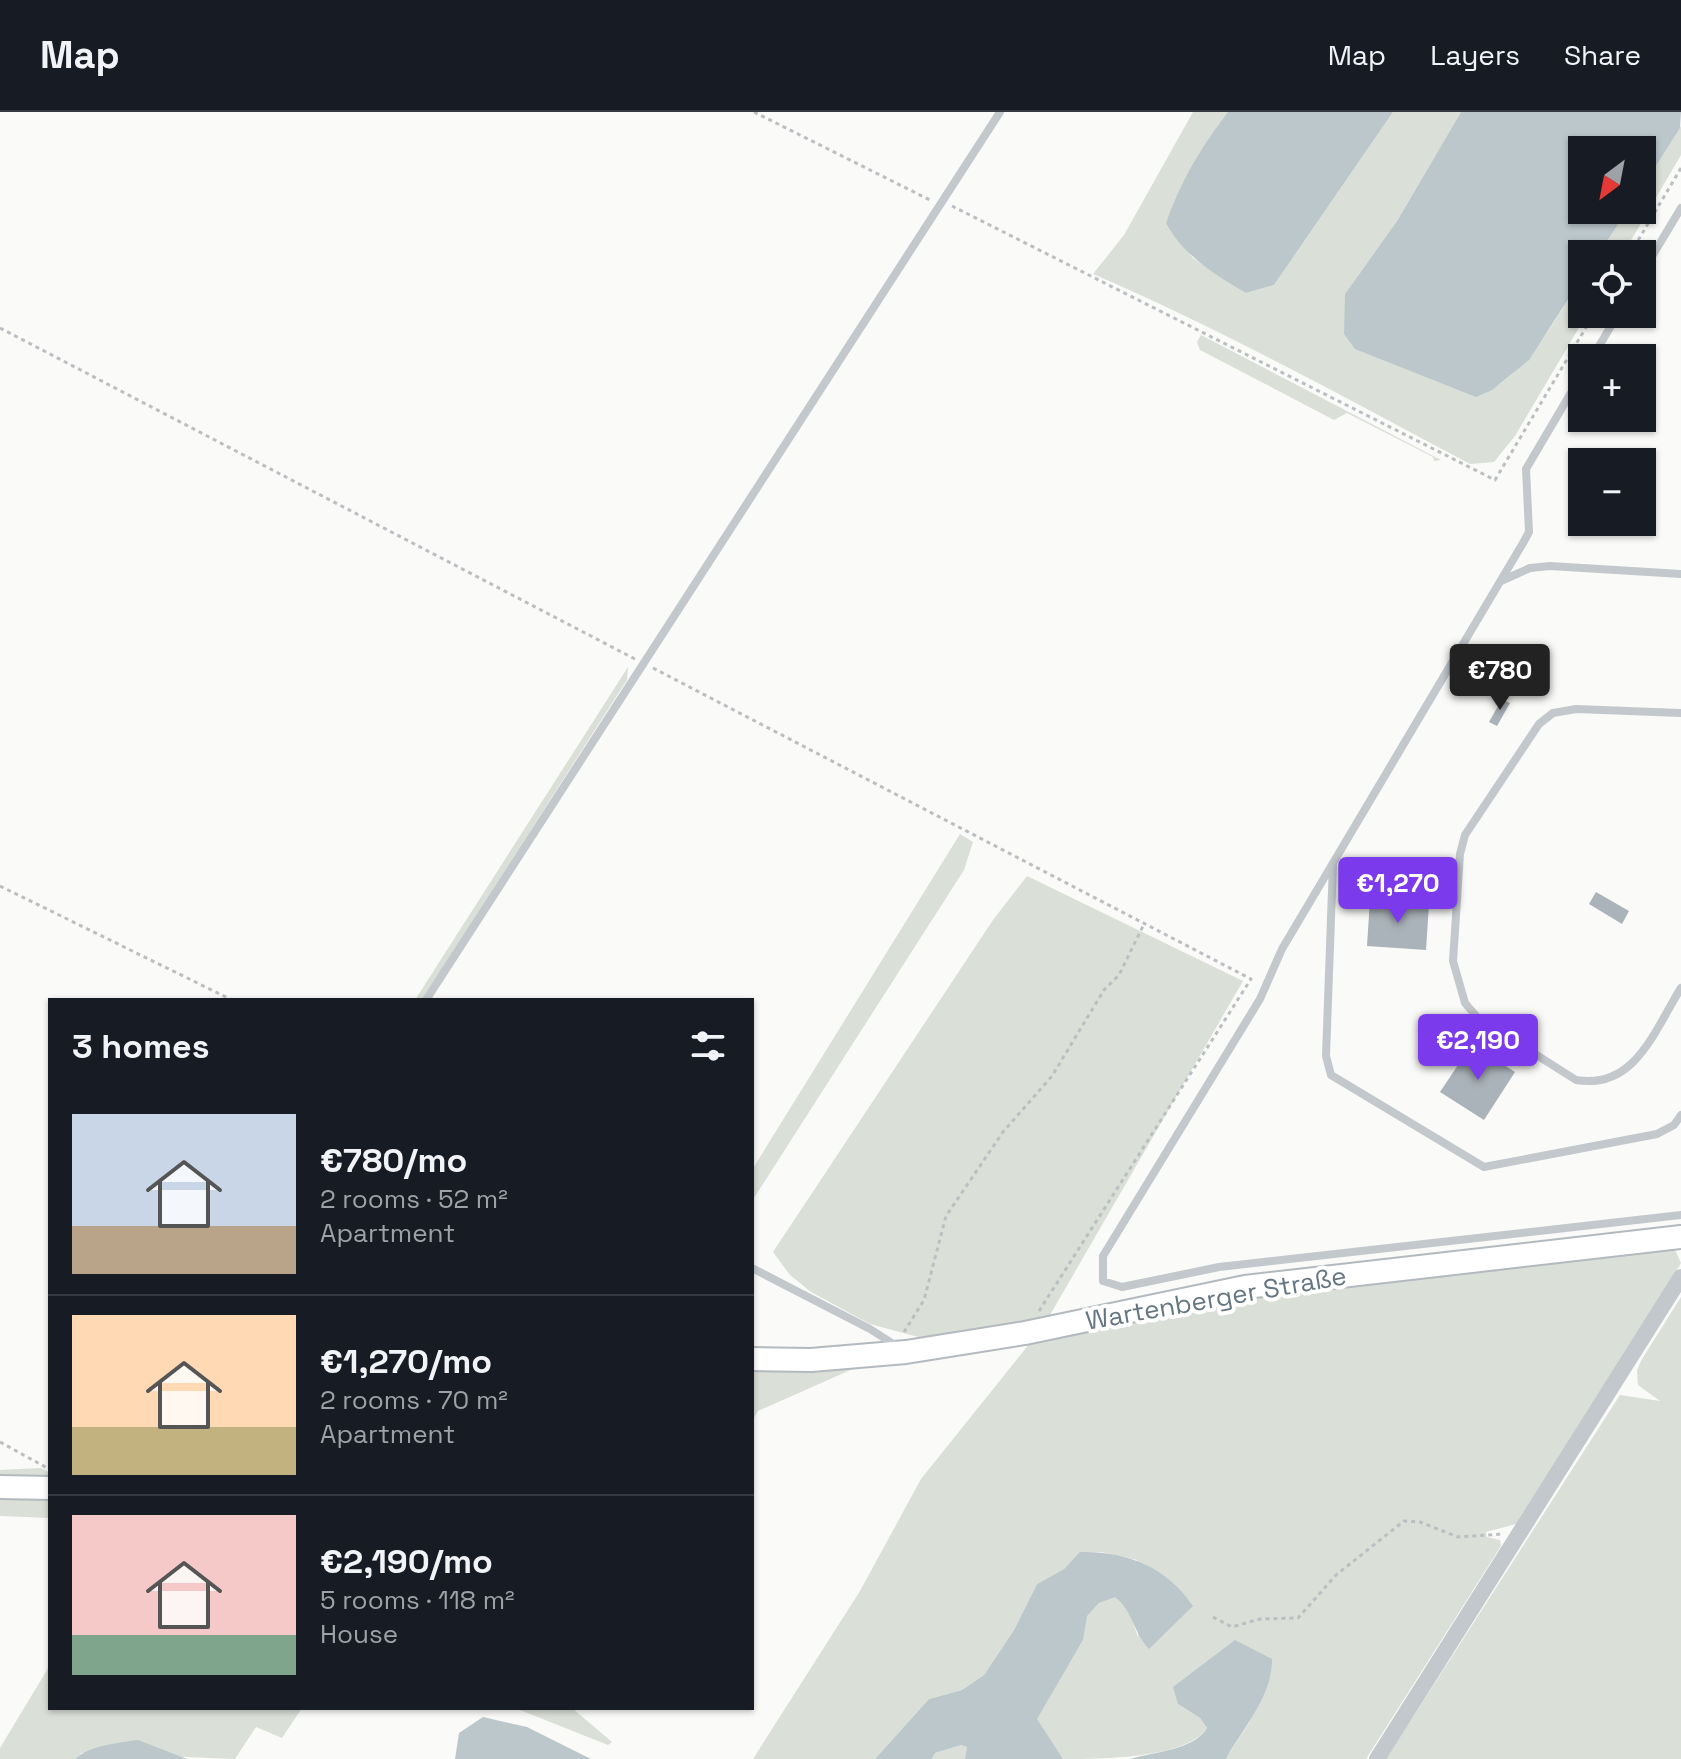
<!DOCTYPE html>
<meta charset="utf-8">
<style>
:root{--surface:#171b24;--page:#242831;--text:#f1f3f6;--muted:#9ea1a6;--line:#363941;--accent:#7c3aed}
body{margin:0;font-family:"Space Grotesk",sans-serif;background:var(--page);color:var(--text);height:100vh;display:flex;flex-direction:column;font-size:30px;white-space:nowrap}
*{box-sizing:border-box;margin:0}
p{font-size:26px;color:var(--muted)}
.icon{flex:none;width:44px;height:44px;fill:none;stroke:currentColor;stroke-width:2;stroke-linecap:round;stroke-linejoin:round}
.map{position:relative;flex:1;overflow:hidden}
.panel{position:absolute;left:48px;top:886px;width:706px;height:712px;display:flex;flex-direction:column;background:var(--surface);border-radius:0px;box-shadow:0 2px 6px #0004}
.panel>*{flex:none}
.needle{width:52px;rotate:212deg}
.tools{position:absolute;left:1568px;top:24px;display:grid;gap:16px}
.tools a{display:grid;place-items:center;width:88px;height:88px;border-radius:0px;background:var(--surface);box-shadow:0 2px 6px #0004;font-size:40px}
.price{position:absolute;translate:-50% -68px;padding:0 18px;border-radius:8px;background:var(--accent);color:#fff;font-size:26px;line-height:52px;filter:drop-shadow(0 2px 4px #0008)}
.price::after{content:'';position:absolute;left:50%;top:48px;width:24px;height:18px;margin-left:-12px;background:inherit;clip-path:polygon(0 0,100% 0,50% 100%)}
.price.current{background:#222;color:#fff}
ul{padding:0;list-style:none}
li{display:flex;align-items:center;gap:24px;height:200px;padding:0 24px}
li+li{border-top:2px solid var(--line)}
li span{display:grid;place-items:center;flex:none;width:224px;height:160px;border-radius:0px;color:#555}
li>.icon{margin-inline-start:auto}
span .icon{width:96px;height:96px;fill:#fffc;stroke-width:1}
li b{font-size:34px}
h2{display:flex;justify-content:space-between;align-items:center;height:96px;padding:0 24px;font-size:34px}
header{display:flex;align-items:center;gap:48px;box-sizing:border-box;height:112px;padding:0 40px;background:var(--surface);border-bottom:2px solid var(--line)}
header strong{font-size:38px}
nav{display:flex;gap:44px;margin-inline-start:auto;font-size:28px}
.map>svg:first-child{display:block}
</style>
<header>
<strong>Map</strong>
<nav><a>Map</a><a>Layers</a><a>Share</a></nav>
</header>
<div class="map">
<svg width="1681" height="1647" viewBox="0 0 1681 1647">
<rect width="100%" height="100%" fill="#fafaf8"/>
<!-- green -->
<path fill="#dadfd7" d="M 1193,0 L 1228,0 C 1201,35 1181,68 1166,111 L 1193,146 L 1246,181 L 1274,173 L 1393,0 L 1461,0 L 1397,109 L 1345,182 L 1442,271 L 1477,284 C 1528,263 1553,210 1582,166 L 1582,202 L 1587,202 L 1515,324 L 1494,350 L 1470,352 C 1346,286 1221,217 1093,162 L 1124,123 Z
M 1681,14 L 1681,43 L 1623,142 L 1598,142 L 1628,98 L 1642,98 L 1642,76 Z
M 1201,223 L 1441,348 L 1434,349 L 1433,345 L 1347,301 L 1334,308 L 1200,238 L 1197,230 Z
M 628,555 L 627,568 L 614,588 L 422,888 L 415,888 Z
M 960,722 L 973,730 L 964,758 L 752,1089 L 752,1058 Z
M 1027,764 L 1243,869 L 1050,1203 L 933,1229 L 870,1212 L 811,1180 L 790,1163 L 773,1140 L 993,808 Z
M 1670,1136 L 1675,1138 L 1681,1151 L 1669,1173 L 1516,1412 L 1486,1420 L 1487,1425 L 1500,1428 L 1501,1434 L 1366,1647 L 1226,1647 C 1243,1619 1273,1581 1272,1547 L 1178,1592 L 1200,1606 L 1207,1616 C 1186,1647 1099,1647 1063,1647 L 1036,1607 L 1083,1528 L 1086,1504 L 1099,1491 L 1115,1484 L 1127,1494 L 1138,1525 L 1137,1448 L 1101,1440 L 1080,1441 L 1064,1457 L 1037,1472 L 1014,1518 L 984,1563 L 962,1578 L 929,1587 L 875,1647 L 753,1647 L 860,1479 L 921,1367 L 1030,1231 L 1207,1190 Z
M 1681,1185 L 1681,1647 L 1386,1647 L 1620,1283 L 1660,1289 L 1638,1273 L 1637,1258 L 1642,1247 Z
M 855,1256 L 758,1299 L 752,1309 L 752,1258 Z
M 41,1356 L 50,1361 L 50,1367 L 0,1367 L 0,1358 Z
M 0,1387 L 50,1387 L 50,1406 L 0,1404 Z
M 50,1553 L 50,1596 L 302,1596 L 282,1626 L 256,1615 L 235,1647 L 82,1641 L 75,1647 L 0,1647 L 0,1636 Z
M 515,1596 L 572,1596 L 612,1630 L 608,1633 Z
M 961,1633 L 967,1635 L 965,1647 L 932,1647 L 935,1641 Z"/>
<!-- water -->
<path fill="#bbc7cb" d="M 1228,0 L 1393,0 L 1274,173 L 1246,181 C 1214,162 1184,144 1166,111 C 1181,68 1201,35 1228,0 Z
M 1461,0 L 1681,0 L 1680,16 L 1642,76 L 1642,38 L 1582,38 L 1582,98 L 1628,98 L 1598,142 L 1582,142 L 1582,166 L 1529,248 L 1492,278 L 1476,285 L 1355,237 L 1344,222 L 1345,182 L 1397,109 Z
M 1080,1440 C 1126,1439 1167,1455 1193,1494 L 1149,1537 C 1133,1520 1133,1499 1115,1485 L 1099,1491 L 1087,1504 L 1083,1528 L 1037,1607 L 1063,1647 L 965,1647 L 967,1635 L 961,1633 L 935,1641 L 932,1647 L 875,1647 L 929,1587 L 962,1578 L 984,1563 L 1014,1518 L 1037,1472 L 1064,1457 Z
M 1235,1528 L 1272,1547 C 1273,1584 1243,1616 1226,1647 L 1130,1647 C 1153,1640 1194,1638 1207,1616 L 1200,1606 L 1178,1592 L 1173,1575 Z
M 483,1605 L 527,1615 L 591,1647 L 455,1647 L 459,1621 Z
M 138,1628 L 187,1647 L 75,1647 C 91,1633 117,1631 138,1628 Z"/>
<!-- building -->
<path fill="#aab3b9" d="M 1502,587 L 1510,591 L 1497,614 L 1489,610 Z
M 1596,780 L 1629,799 L 1622,812 L 1589,792 Z
M 1370,787 L 1429,792 L 1426,838 L 1367,834 Z
M 1472,932 L 1515,960 L 1484,1008 L 1440,980 Z"/>
<g fill="none" stroke-linecap="round" stroke-linejoin="round">
<!-- secondary casing -->
<g stroke="#b3babf" stroke-width="26">
<path id="secondary" d="M 752,1247 L 811,1248 L 906,1240 L 1025,1221 L 1245,1175 L 1681,1125
M 0,1375 L 50,1376"/>
</g>
<!-- path -->
<path stroke="#bbbfc2" stroke-width="3" stroke-dasharray="4 4" stroke-linecap="butt" d="M 754,0 L 930,88
M 952,94 L 1495,368 L 1594,202
M 1630,142 L 1681,56
M 0,216 L 635,547
M 653,556 L 1251,867 L 1039,1199
M 0,774 L 232,888
M 904,1220 L 924,1188 L 946,1104 L 1003,1020 L 1052,964 L 1104,878 L 1119,863 L 1144,812
M 0,1330 L 49,1357
M 1213,1505 L 1232,1515 L 1260,1507 L 1298,1506 L 1336,1463 L 1404,1409 L 1420,1410 L 1458,1425 L 1502,1422"/>
<!-- service -->
<path stroke="#c3c8cc" stroke-width="8" d="M 1642,161 L 1681,96
M 1592,246 L 1618,202
M 1582,262 L 1526,357 L 1529,420 L 1523,431 L 1282,837 L 1260,887 L 1103,1144 L 1103,1169 L 1122,1175 L 1219,1155 L 1681,1103
M 1501,469 L 1530,456 L 1550,454 L 1681,462
M 1681,601 L 1576,597 L 1553,601 L 1539,612 L 1465,723 L 1460,742 L 1453,849 L 1465,891 L 1477,905 L 1576,968 C 1635,978 1654,919 1681,876
M 1333,751 L 1326,944 L 1331,963 L 1484,1055 L 1657,1022 L 1674,1013 L 1681,1003
M 426,888 L 1000,0
M 752,1156 L 870,1217 L 898,1235"/>
<!-- minor -->
<path stroke="#c3c8cc" stroke-width="16" d="M 1377,1647 L 1681,1165"/>
<!-- secondary -->
<use href="#secondary" stroke="#fff" stroke-width="22"/>
</g>
<g text-anchor="middle" dominant-baseline="central" stroke-width="8" stroke-linejoin="round" paint-order="stroke">
<!-- street labels -->
<g font-size="26" fill="#657683" stroke="#fff">
<text transform="translate(1216 1186) rotate(-10)">Wartenberger Straße</text>
</g>
</g>
</svg>
<div class="tools">
<a><svg class="needle" viewBox="-14 -14 28 28"><path d="M0-13l5 13h-10z" fill="#e53935"/><path d="M0 13l5-13h-10z" fill="#9ea1a6"/></svg></a>
<a><svg class="icon" aria-label="locate" viewBox="0 0 24 24"><circle cx="12" cy="12" r="6"/><path d="M12 2v4M12 18v4M2 12h4M18 12h4"/></svg></a>
<a>+</a>
<a>−</a>
</div>
<b class="price current" style="left:1500px;top:600px">€780</b>
<b class="price" style="left:1398px;top:813px">€1,270</b>
<b class="price" style="left:1478px;top:970px">€2,190</b>
<section class="panel">
<h2>3 homes<svg class="icon" aria-label="filters" viewBox="0 0 24 24"><path d="M4 7h16M4 17h16"/><circle cx="9" cy="7" r="2"/><circle cx="15" cy="17" r="2"/></svg></h2>
<ul>
<li><span style="background:linear-gradient(#c9d6e8 70%,#b9a48a 0)"><svg class="icon" aria-label="home" viewBox="0 0 24 24"><path d="M3 11l9-7 9 7M6 9v11h12V9"/></svg></span><div><b>€780/mo</b><p>2 rooms · 52 m²</p><p>Apartment</p></div></li>
<li><span style="background:linear-gradient(#ffd9b3 70%,#c2b280 0)"><svg class="icon" aria-label="home" viewBox="0 0 24 24"><path d="M3 11l9-7 9 7M6 9v11h12V9"/></svg></span><div><b>€1,270/mo</b><p>2 rooms · 70 m²</p><p>Apartment</p></div></li>
<li><span style="background:linear-gradient(#f6c9c9 75%,#7fa58c 0)"><svg class="icon" aria-label="home" viewBox="0 0 24 24"><path d="M3 11l9-7 9 7M6 9v11h12V9"/></svg></span><div><b>€2,190/mo</b><p>5 rooms · 118 m²</p><p>House</p></div></li>
</ul>
</section>
</div>
